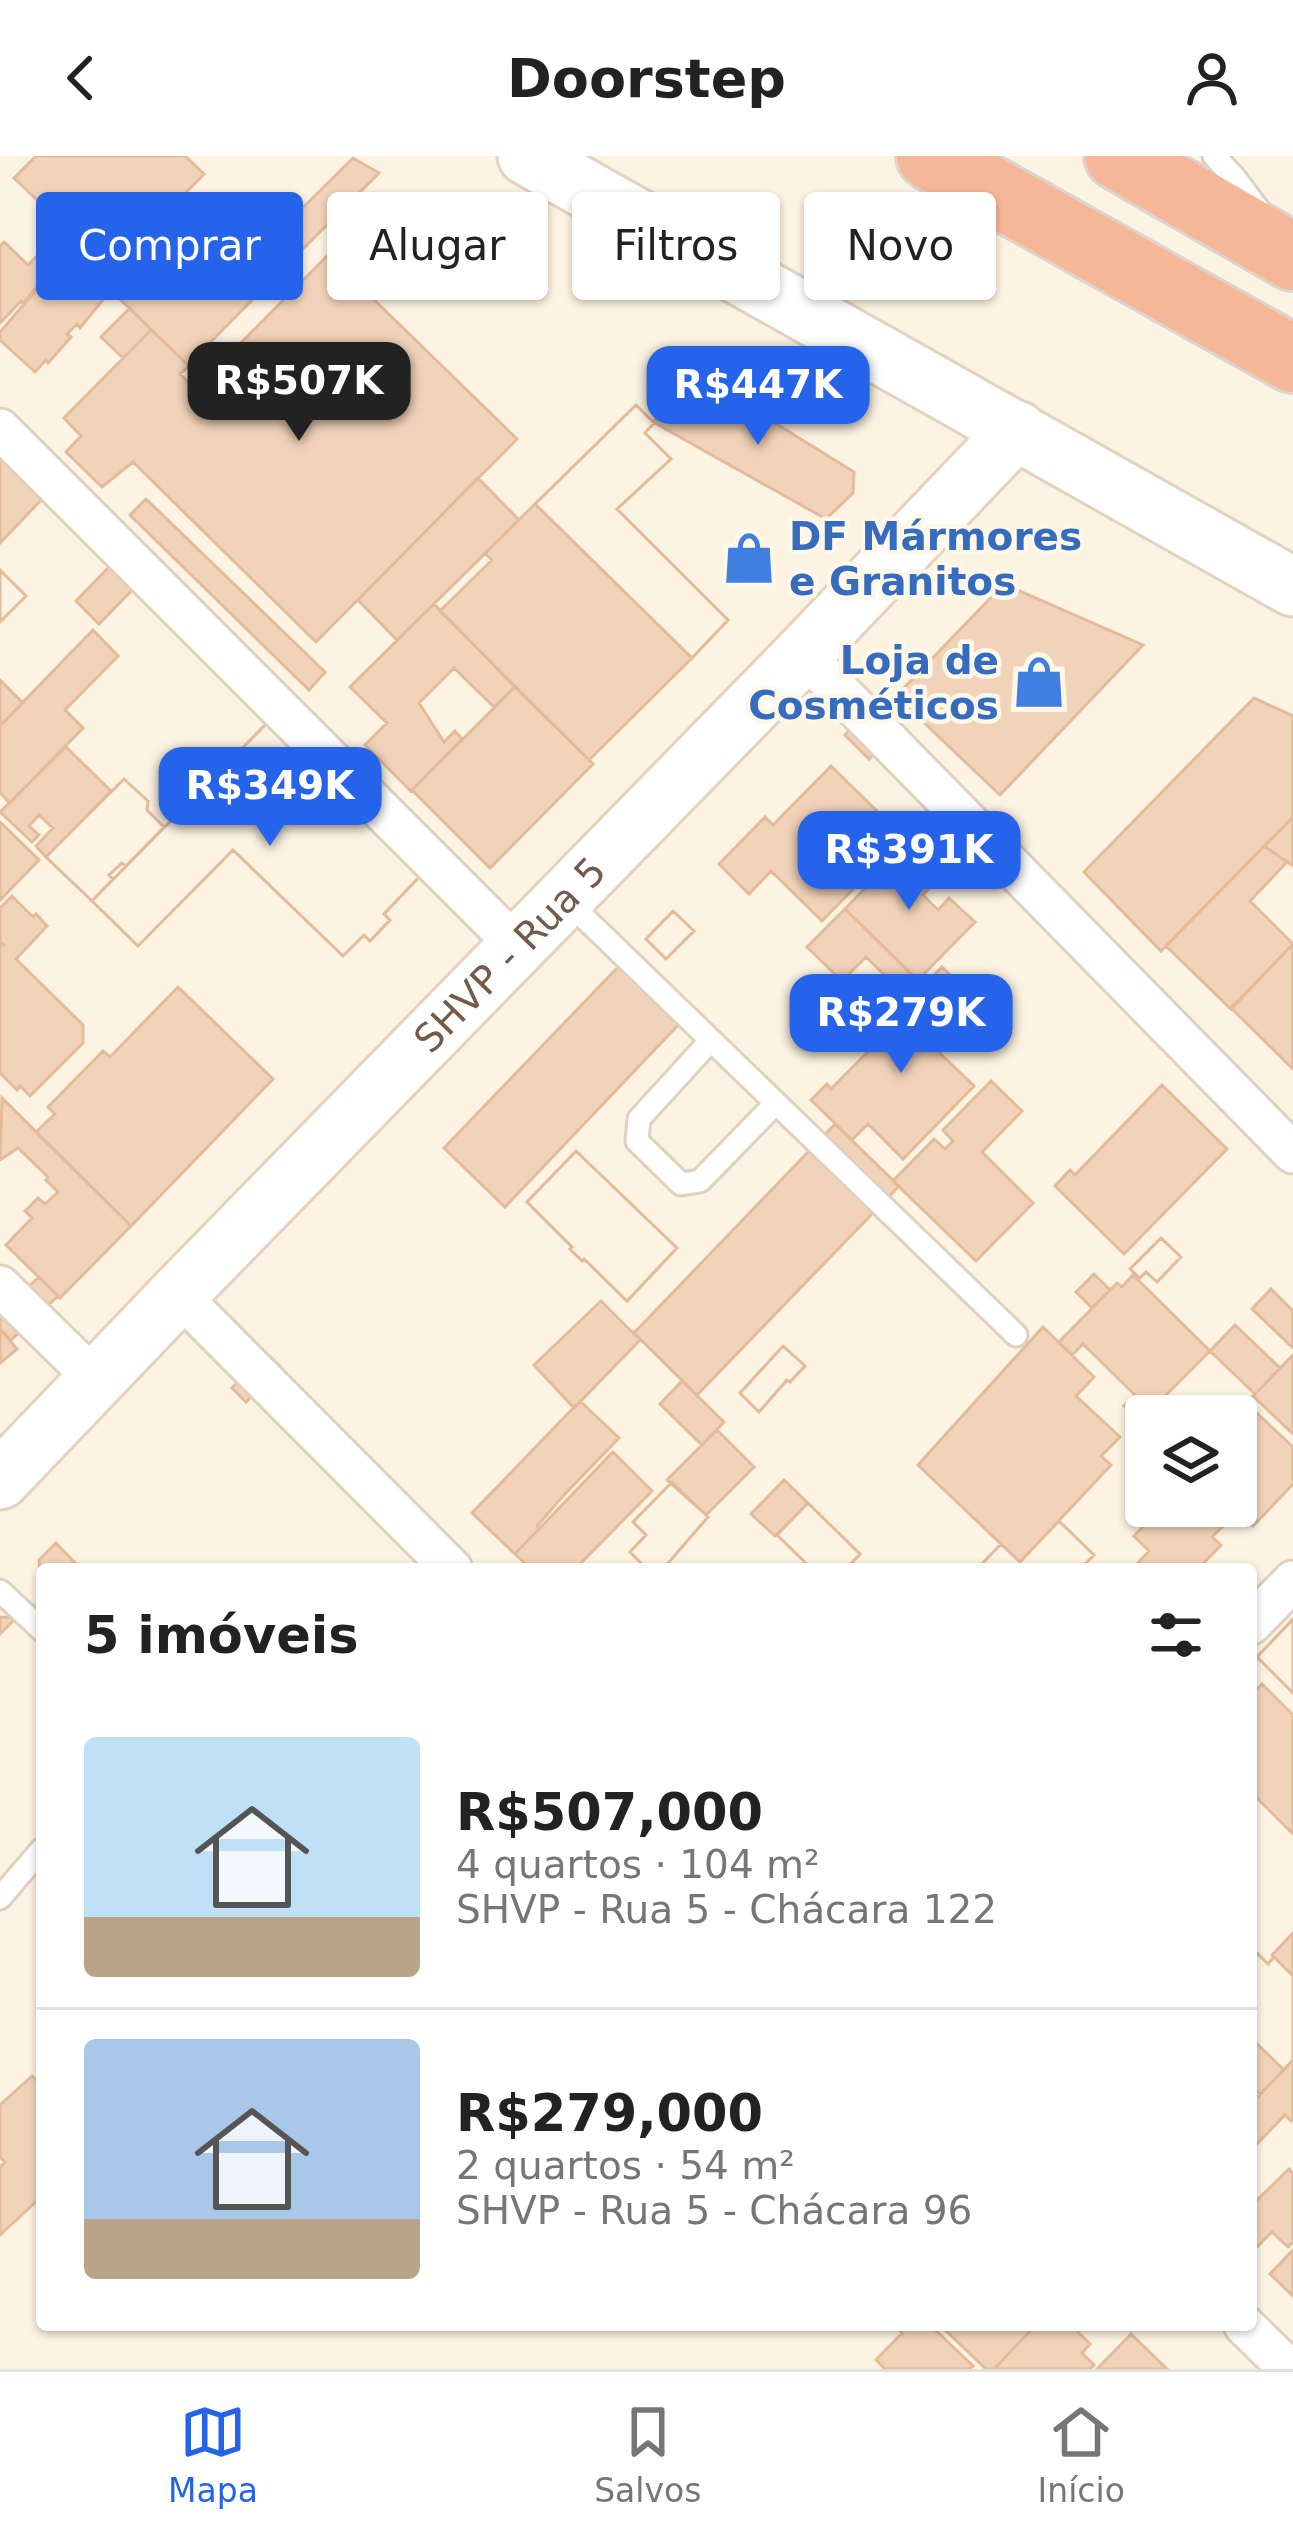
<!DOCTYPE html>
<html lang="pt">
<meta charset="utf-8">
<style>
:root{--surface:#fff;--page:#f2f2f2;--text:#222;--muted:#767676;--line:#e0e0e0;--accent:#2563eb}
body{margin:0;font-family:"DejaVu Sans",sans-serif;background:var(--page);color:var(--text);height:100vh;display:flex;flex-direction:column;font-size:45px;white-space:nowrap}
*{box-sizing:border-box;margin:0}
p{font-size:39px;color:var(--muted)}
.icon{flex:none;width:66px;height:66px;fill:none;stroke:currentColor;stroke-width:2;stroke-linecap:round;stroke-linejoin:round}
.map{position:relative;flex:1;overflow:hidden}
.panel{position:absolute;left:36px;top:1407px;width:1221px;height:768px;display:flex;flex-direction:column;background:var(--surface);border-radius:12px;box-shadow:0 3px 9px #0004}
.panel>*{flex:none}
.top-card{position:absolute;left:36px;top:36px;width:1221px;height:108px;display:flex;gap:24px}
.buttons{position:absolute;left:1125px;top:1239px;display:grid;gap:24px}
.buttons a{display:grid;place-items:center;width:132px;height:132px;border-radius:12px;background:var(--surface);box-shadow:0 3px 9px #0004;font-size:60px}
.price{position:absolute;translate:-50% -102px;padding:0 27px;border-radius:24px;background:var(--accent);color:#fff;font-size:39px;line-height:78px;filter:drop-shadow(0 3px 6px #0008)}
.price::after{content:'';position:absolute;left:50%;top:72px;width:36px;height:27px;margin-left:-18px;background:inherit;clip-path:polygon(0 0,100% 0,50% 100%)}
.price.on{background:#222;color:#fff}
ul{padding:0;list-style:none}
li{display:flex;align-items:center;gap:36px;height:300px;padding:0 48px}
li+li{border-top:3px solid var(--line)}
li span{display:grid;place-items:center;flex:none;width:336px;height:240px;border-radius:12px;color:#555}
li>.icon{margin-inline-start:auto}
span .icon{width:144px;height:144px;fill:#fffc;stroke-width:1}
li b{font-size:51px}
h2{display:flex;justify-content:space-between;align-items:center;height:144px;padding:0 48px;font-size:51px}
.pill{padding:0 42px;border-radius:12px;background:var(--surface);box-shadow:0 3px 9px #0004;font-size:42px;line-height:108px}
.pill.on{background:var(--accent);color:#fff}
header{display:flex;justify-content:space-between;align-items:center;height:156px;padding:0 48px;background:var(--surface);font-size:54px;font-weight:800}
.menu{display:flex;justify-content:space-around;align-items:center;height:168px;border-top:3px solid var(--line);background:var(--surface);font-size:33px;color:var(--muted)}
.menu a{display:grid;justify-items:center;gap:6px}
.menu .on{color:var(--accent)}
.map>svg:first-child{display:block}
</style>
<header><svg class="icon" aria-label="back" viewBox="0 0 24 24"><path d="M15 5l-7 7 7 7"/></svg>Doorstep<svg class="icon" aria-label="person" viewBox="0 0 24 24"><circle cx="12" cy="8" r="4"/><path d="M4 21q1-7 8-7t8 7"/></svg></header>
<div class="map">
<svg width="1293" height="2213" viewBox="0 0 1293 2213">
<rect width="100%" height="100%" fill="#fcf3e2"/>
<!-- building -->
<path fill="#f1d3b9" stroke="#e3bb9a" stroke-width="3" fill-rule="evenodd" d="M 36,0 L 185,0 L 204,18 L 110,114 L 14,22 Z
M 353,2 L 379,17 L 257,139 L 223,105 L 244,84 L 257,97 Z
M 169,53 L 257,139 L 188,209 L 99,123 Z
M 56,81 L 69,94 L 23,147 L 21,145 L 0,167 L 0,90 L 4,86 L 28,109 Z
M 68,97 L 111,134 L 80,172 L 77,168 L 67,178 L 71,181 L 48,207 L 46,204 L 35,216 L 0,184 L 0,176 Z
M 328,99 L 517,283 L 316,486 L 133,306 L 102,331 L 66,296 L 81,280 L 64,262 L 151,174 L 189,210 L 180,218 L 195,233 Z
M 130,152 L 151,174 L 123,202 L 101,181 Z
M 699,220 L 854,316 L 853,337 L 826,363 L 653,266 Z
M 636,249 L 654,267 L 645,277 L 671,303 L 617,353 L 728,464 L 692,502 L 535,348 Z
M 636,249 L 654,267 L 645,277 L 671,303 L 617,353 L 728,464 L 692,502 L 535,348 Z
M 0,297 L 44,341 L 0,387 Z
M 478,322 L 519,364 L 397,484 L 358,444 Z
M 146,343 L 325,516 L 309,534 L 130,359 Z
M 535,348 L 692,502 L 589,604 L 440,455 L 492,404 L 485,397 Z
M 110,410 L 133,433 L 99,468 L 76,445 Z
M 0,414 L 26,440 L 0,466 Z
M 0,414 L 26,440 L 0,466 Z
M 1004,428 L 1143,489 L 1000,639 L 896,540 Z
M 434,448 L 515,531 L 494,551 L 454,512 L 419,547 L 444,586 L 455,575 L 462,583 L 411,635 L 365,589 L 387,567 L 350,531 Z
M 93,474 L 118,500 L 65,554 L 83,572 L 10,647 L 0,637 L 0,570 Z
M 0,524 L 23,547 L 0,570 Z
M 515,531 L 593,608 L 490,712 L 412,634 Z
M 886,538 L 908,560 L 869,603 L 845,579 Z
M 1254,542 L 1293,560 L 1293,661 L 1161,795 L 1084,716 Z
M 269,565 L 424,716 L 384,758 L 390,764 L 370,785 L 364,779 L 343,800 L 233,694 L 138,790 L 92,745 ZM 264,600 L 269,605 L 230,646 L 225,641 Z
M 269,565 L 424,716 L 384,758 L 390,764 L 370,785 L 364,779 L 343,800 L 233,694 L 138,790 L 92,745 ZM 264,600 L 269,605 L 230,646 L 225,641 Z
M 66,591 L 111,635 L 46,701 L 36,690 L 53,672 L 39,659 L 29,670 L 39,679 L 32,686 L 0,656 Z
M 831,610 L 876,654 L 860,671 L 866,677 L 877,665 L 899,686 L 822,765 L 771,715 L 749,738 L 719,708 L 765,661 L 773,669 Z
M 124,623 L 148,645 L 147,654 L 164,671 L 126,710 L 122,707 L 109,719 L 113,723 L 92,745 L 46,701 Z
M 124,623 L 148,645 L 147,654 L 164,671 L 126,710 L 122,707 L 109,719 L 113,723 L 92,745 L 46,701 Z
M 1293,661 L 1293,710 L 1264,690 Z
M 0,666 L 39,704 L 0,744 Z
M 909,687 L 941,719 L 923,739 L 938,754 L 949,742 L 975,766 L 918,824 L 845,753 Z
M 1264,690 L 1287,706 L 1250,745 L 1293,788 L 1231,853 L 1166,790 Z
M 12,740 L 33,761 L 36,758 L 47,770 L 16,803 L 83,869 L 83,887 L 30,940 L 20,930 L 17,934 L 0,917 L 0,787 L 5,790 L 0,786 L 0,752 Z
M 845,753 L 916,823 L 902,836 L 866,801 L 842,825 L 807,791 Z
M 673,755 L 694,775 L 666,803 L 646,783 Z
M 673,755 L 694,775 L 666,803 L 646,783 Z
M 1293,788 L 1293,913 L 1231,852 Z
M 619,810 L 680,867 L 505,1051 L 444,992 Z
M 942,811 L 966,835 L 922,880 L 974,930 L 903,1003 L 868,968 L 852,984 L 811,944 L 827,928 L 831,933 L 902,861 L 897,857 Z
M 178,831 L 273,923 L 131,1070 L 36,976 L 55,958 L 48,951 L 103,895 L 110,901 Z
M 991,925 L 1022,955 L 982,996 L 1033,1047 L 976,1105 L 893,1025 L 934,983 L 945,993 L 953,985 L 943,974 Z
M 1162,929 L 1227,993 L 1124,1098 L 1055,1030 L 1070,1014 L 1075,1019 Z
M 2,942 L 131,1070 L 60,1142 L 6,1089 L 32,1062 L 25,1055 L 38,1042 L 45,1048 L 58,1036 L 46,1024 L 48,1021 L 18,992 L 0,1004 Z
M 835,968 L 899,1030 L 697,1239 L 634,1177 Z
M 576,995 L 677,1092 L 627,1145 L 584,1103 L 582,1105 L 570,1093 L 572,1091 L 527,1046 Z
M 576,995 L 677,1092 L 627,1145 L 584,1103 L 582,1105 L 570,1093 L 572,1091 L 527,1046 Z
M 1161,1082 L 1181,1101 L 1157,1126 L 1146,1116 L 1140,1122 L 1130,1113 Z
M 1161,1082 L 1181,1101 L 1157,1126 L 1146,1116 L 1140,1122 L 1130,1113 Z
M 1094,1118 L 1110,1134 L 1092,1152 L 1076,1136 Z
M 1133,1119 L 1210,1195 L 1140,1265 L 1124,1250 L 1135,1239 L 1083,1188 L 1072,1199 L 1059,1186 L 1117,1127 L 1122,1131 Z
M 39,1121 L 58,1140 L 11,1184 L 0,1173 L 0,1157 Z
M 1271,1133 L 1293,1155 L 1293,1192 L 1252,1153 Z
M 601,1145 L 640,1184 L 574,1252 L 534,1209 Z
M 1235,1169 L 1280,1212 L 1255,1238 L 1210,1195 Z
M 1043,1171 L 1094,1221 L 1076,1240 L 1120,1281 L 1101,1300 L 1111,1309 L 1020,1406 L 918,1309 Z
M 0,1173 L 17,1193 L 0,1207 Z
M 783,1190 L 805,1210 L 790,1226 L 787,1224 L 759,1256 L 740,1237 Z
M 783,1190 L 805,1210 L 790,1226 L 787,1224 L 759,1256 L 740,1237 Z
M 266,1197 L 280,1210 L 246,1246 L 232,1232 Z
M 1293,1199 L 1293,1278 L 1253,1240 Z
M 682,1225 L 724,1266 L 702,1289 L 660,1248 Z
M 580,1245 L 619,1282 L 563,1340 L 537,1370 L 539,1373 L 515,1398 L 472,1357 Z
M 1246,1247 L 1293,1291 L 1293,1328 L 1253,1370 L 1232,1350 L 1236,1350 L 1236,1260 L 1234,1260 Z
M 717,1274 L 754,1311 L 706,1359 L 667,1324 Z
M 613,1296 L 652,1335 L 579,1409 L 580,1413 L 531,1413 L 515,1398 Z
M 784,1324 L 808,1347 L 775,1380 L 751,1358 Z
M 672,1326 L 708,1361 L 663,1413 L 647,1413 L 630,1396 L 646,1379 L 633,1366 Z
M 672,1326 L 708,1361 L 663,1413 L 647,1413 L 630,1396 L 646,1379 L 633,1366 Z
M 808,1347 L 860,1398 L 846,1413 L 812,1413 L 777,1379 Z
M 808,1347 L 860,1398 L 846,1413 L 812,1413 L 777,1379 Z
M 1153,1350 L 1215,1350 L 1229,1364 L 1212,1381 L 1221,1389 L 1198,1413 L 1139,1413 L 1136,1409 L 1149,1395 L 1134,1380 L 1153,1360 L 1148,1356 Z
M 1059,1365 L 1094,1399 L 1080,1413 L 977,1413 L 1001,1388 L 1020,1406 Z
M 1059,1365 L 1094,1399 L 1080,1413 L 977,1413 L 1001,1388 L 1020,1406 Z
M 56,1387 L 81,1413 L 42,1413 L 42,1443 L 39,1404 Z
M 0,1461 L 16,1462 L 0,1478 Z
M 1293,1463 L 1293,1537 L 1257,1501 Z
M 1293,1463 L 1293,1537 L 1257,1501 Z
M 1262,1528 L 1293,1559 L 1293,1678 L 1251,1636 L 1251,1540 Z
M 1293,1777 L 1293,1820 L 1272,1799 Z
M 1257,1797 L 1268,1808 L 1274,1801 L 1293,1820 L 1293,1904 L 1284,1914 L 1251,1882 L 1251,1803 Z
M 1257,1797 L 1268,1808 L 1274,1801 L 1293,1820 L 1293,1904 L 1284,1914 L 1251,1882 L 1251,1803 Z
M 1251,1882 L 1284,1914 L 1260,1938 L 1251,1929 Z
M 1293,1904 L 1293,1962 L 1291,1965 L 1285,1959 L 1251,1994 L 1251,1948 Z
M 32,1920 L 42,1930 L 42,2047 L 39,2043 L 0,2079 L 0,2011 L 5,2006 L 0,2001 L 0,1949 Z
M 1289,2013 L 1293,2018 L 1293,2086 L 1288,2091 L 1272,2076 L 1251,2097 L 1251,2050 Z
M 1293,2094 L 1293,2140 L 1270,2118 Z
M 894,2169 L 930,2169 L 973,2210 L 969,2213 L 885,2213 L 876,2204 L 902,2177 Z
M 944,2169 L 948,2173 L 952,2169 L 1036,2169 L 994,2213 L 986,2213 L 942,2171 Z
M 1036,2169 L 1085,2169 L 1078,2176 L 1090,2188 L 1082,2197 L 1094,2209 L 1090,2213 L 994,2213 Z
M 1131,2178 L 1167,2213 L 1097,2213 Z"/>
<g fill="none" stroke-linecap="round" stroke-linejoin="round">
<!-- lane casing -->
<g stroke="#e0d0be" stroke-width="27">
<path id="lane" d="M 1214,0 L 1235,22 L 1261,57
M 568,746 L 1016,1179
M 711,884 L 639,963 L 637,985 L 681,1028 L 700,1025 L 776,947
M 0,1435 L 42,1474
M 0,1742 L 42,1693"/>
</g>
<!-- street casing -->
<g stroke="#e0d0be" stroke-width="45">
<path id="street" d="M 0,273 L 516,789
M 803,498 L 1293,997
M 0,1130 L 97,1225
M 178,1138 L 452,1413
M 1251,1468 L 1293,1425
M 1244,2169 L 1289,2213"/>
</g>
<!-- secondary casing -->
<g stroke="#e5d1bc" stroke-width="63">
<g id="secondary">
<path d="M 527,0 L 1293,431"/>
<path id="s1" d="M 0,1324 L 178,1138 L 803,498 L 1017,274"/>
</g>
</g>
<!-- highway casing -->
<g stroke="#dbd4d0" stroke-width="72">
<path id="highway" d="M 930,0 L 1293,203
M 1118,0 L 1293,101"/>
</g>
<!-- lane -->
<use href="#lane" stroke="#fff" stroke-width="21"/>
<!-- street -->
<use href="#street" stroke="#fff" stroke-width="39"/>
<!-- secondary -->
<use href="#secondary" stroke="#fff" stroke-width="57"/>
<!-- highway -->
<use href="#highway" stroke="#f6b799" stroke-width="66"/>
</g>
<!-- icons -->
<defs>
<g id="shop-bare" transform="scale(4.14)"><path d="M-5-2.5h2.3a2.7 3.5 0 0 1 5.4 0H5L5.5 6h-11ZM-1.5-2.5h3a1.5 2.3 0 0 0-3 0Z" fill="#3f7fe0" stroke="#fff7e7" stroke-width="2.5" paint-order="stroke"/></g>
</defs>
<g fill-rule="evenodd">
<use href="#shop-bare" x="749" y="402"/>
<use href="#shop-bare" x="1039" y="526"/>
</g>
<g text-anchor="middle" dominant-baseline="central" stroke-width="9" stroke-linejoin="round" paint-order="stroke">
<!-- shop labels -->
<g font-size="39" font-weight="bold" fill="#366cbe" stroke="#fff7e7" text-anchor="start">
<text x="789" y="380">DF Mármores<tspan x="789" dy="45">e Granitos</tspan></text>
<text x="999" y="504" text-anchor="end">Loja de<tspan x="999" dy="45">Cosméticos</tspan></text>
</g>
<!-- street labels -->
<g font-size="39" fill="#735a49" stroke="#fff7e7">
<text stroke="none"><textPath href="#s1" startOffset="732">SHVP - Rua 5</textPath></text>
</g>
</g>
</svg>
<div class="buttons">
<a><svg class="icon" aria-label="layers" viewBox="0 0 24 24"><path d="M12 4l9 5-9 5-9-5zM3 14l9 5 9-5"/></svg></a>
</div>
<b class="price on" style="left:299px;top:288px">R$507K</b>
<b class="price" style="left:758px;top:292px">R$447K</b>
<b class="price" style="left:270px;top:693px">R$349K</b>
<b class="price" style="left:909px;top:757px">R$391K</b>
<b class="price" style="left:901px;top:920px">R$279K</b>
<div class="top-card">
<a class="pill on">Comprar</a>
<a class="pill">Alugar</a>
<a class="pill">Filtros</a>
<a class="pill">Novo</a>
</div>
<section class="panel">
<h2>5 imóveis<svg class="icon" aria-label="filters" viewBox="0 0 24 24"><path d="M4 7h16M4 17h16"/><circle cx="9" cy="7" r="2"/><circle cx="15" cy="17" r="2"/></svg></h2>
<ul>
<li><span style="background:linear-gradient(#bfe0f5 75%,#b9a48a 0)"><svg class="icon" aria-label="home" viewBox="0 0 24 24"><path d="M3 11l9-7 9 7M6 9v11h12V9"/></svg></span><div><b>R$507,000</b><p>4 quartos · 104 m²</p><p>SHVP - Rua 5 - Chácara 122</p></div></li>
<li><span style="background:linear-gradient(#a9c7e8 75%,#b9a48a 0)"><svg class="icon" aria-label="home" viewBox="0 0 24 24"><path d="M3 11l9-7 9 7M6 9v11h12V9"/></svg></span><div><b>R$279,000</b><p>2 quartos · 54 m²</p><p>SHVP - Rua 5 - Chácara 96</p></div></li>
</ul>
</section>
</div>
<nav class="menu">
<a class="on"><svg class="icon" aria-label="map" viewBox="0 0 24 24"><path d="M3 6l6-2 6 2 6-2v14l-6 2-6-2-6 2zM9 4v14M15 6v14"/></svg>Mapa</a>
<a><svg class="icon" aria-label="saved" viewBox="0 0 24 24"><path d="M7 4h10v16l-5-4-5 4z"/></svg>Salvos</a>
<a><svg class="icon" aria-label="home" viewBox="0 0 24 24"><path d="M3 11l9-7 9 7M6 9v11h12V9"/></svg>Início</a>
</nav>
